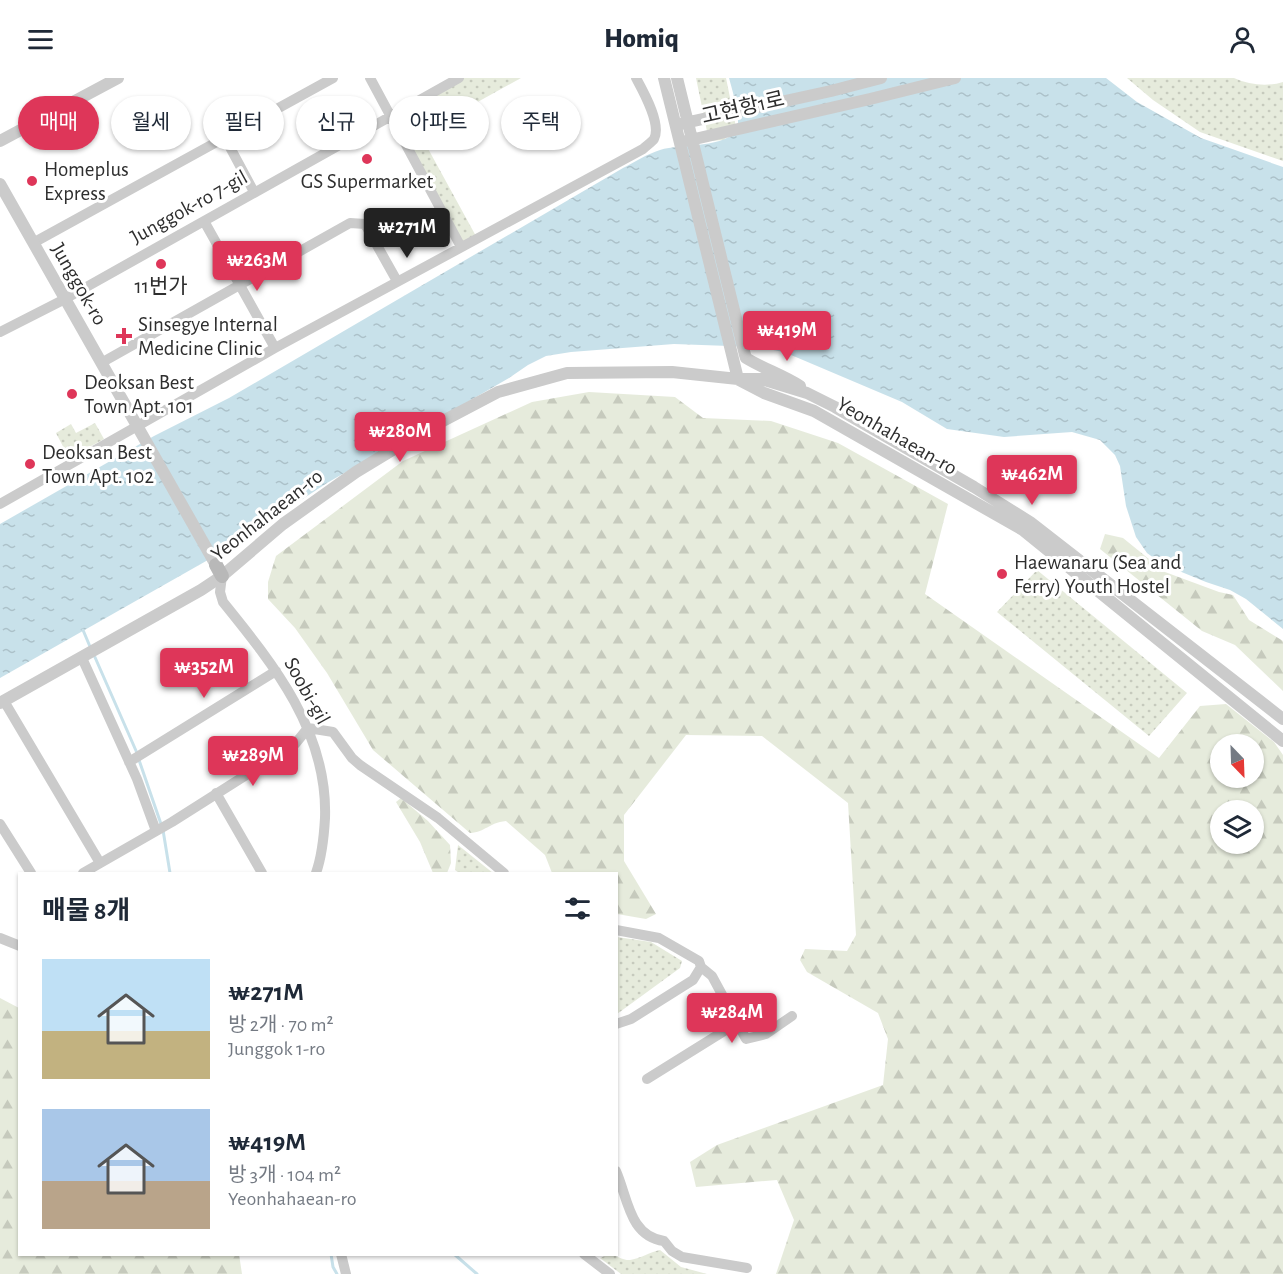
<!DOCTYPE html>
<html lang="ko">
<meta charset="utf-8">
<style>
:root{--surface:#fff;--page:#f6f6f7;--text:#1f2937;--muted:#747a83;--accent:#de3659}
body{margin:0;font-family:"Alegreya Sans","Noto Sans KR",sans-serif;background:var(--page);color:var(--text);height:100vh;display:flex;flex-direction:column;font-size:22px;white-space:nowrap}
*{box-sizing:border-box;margin:0}
p{font-size:20px;color:var(--muted)}
.icon{flex:none;width:33px;height:33px;fill:none;stroke:currentColor;stroke-width:2;stroke-linecap:round;stroke-linejoin:round}
.map{position:relative;flex:1;overflow:hidden}
.details{position:absolute;left:18px;top:794px;width:600px;height:384px;display:flex;flex-direction:column;background:var(--surface);border-radius:0px;box-shadow:0 2px 4px #0004}
.details>*{flex:none}
.hud{position:absolute;left:18px;top:18px;width:600px;height:54px;display:flex;gap:12px}
.needle{width:39px;rotate:157deg}
.buttons{position:absolute;left:1210px;top:656px;display:grid;gap:12px}
.buttons a{display:grid;place-items:center;width:54px;height:54px;border-radius:50%;background:var(--surface);box-shadow:0 2px 4px #0004;font-size:30px}
.price{position:absolute;translate:-50% -51px;padding:0 14px;border-radius:6px;background:var(--accent);color:#fff;font-size:20px;line-height:39px;filter:drop-shadow(0 2px 3px #0008)}
.price::after{content:'';position:absolute;left:50%;top:36px;width:18px;height:14px;margin-left:-9px;background:inherit;clip-path:polygon(0 0,100% 0,50% 100%)}
.price.selected{background:#222;color:#fff}
ul{padding:0;list-style:none}
li{display:flex;align-items:center;gap:18px;height:150px;padding:0 24px}
li span{display:grid;place-items:center;flex:none;width:168px;height:120px;border-radius:0px;color:#555}
li>.icon{margin-inline-start:auto}
span .icon{width:72px;height:72px;fill:#fffc;stroke-width:1}
li b{font-size:26px}
h2{display:flex;justify-content:space-between;align-items:center;height:72px;padding:0 24px;font-size:26px}
.tag{padding:0 21px;border-radius:27px;background:var(--surface);box-shadow:0 2px 4px #0004;font-size:21px;line-height:54px}
.tag.selected{background:var(--accent);color:#fff}
header{display:flex;justify-content:space-between;align-items:center;height:78px;padding:0 24px;background:var(--surface);font-size:27px;font-weight:800}
.map>svg:first-child{display:block}
</style>
<header><svg class="icon" aria-label="menu" viewBox="0 0 24 24"><path d="M4 6h16M4 12h16M4 18h16"/></svg>Homiq<svg class="icon" aria-label="person" viewBox="0 0 24 24"><circle cx="12" cy="8" r="4"/><path d="M4 21q1-7 8-7t8 7"/></svg></header>
<div class="map">
<svg width="1283" height="1196" viewBox="0 0 1283 1196">
<defs>
<pattern id="grass-dots" width="8" height="8" patternUnits="userSpaceOnUse" patternTransform="scale(1.5)"><rect width="8" height="8" fill="#e6ebdc"/><path d="M2 2h.1M6 6h.1" fill="none" stroke="#c6cabd" stroke-width="1.8" stroke-linecap="round"/></pattern>
<pattern id="forest-firs" width="22" height="20" patternUnits="userSpaceOnUse" patternTransform="scale(1.5)"><rect width="22" height="20" fill="#e6ebdc"/><path d="M5 1l3.5 6h-7zM16 11l3.5 6h-7z" fill="#c6cabd"/></pattern>
<pattern id="water-ripples" width="26" height="14" patternUnits="userSpaceOnUse" patternTransform="scale(1.5)"><rect width="26" height="14" fill="#c8e1ea"/><path d="M2 4q2-2 4 0t4 0M15 11q2-2 4 0t4 0" fill="none" stroke="#acc1c9"/></pattern>
</defs>
<rect width="100%" height="100%" fill="#fff"/>
<!-- grass -->
<path fill="url(#grass-dots)" d="M 459,0 L 521,0 L 420,56 L 477,160 L 461,169 L 391,37 Z
M 696,0 L 726,0 L 736,49 L 724,62 L 709,63 Z
M 1127,0 L 1234,0 C 1250,7 1267,9 1283,4 L 1283,83 L 1200,54 L 1153,22 Z
M 95,345 L 104,361 L 69,380 L 56,355 L 71,346 L 76,355 Z
M 1037,492 L 1187,615 L 1149,658 L 997,534 Z
M 458,767 L 493,795 L 459,795 L 455,792 Z
M 617,859 L 651,864 L 682,883 L 680,890 L 617,936 Z
M 660,1172 L 681,1189 L 707,1196 L 621,1196 L 600,1180 C 615,1172 617,1182 630,1182 C 639,1181 650,1174 660,1172 Z"/>
<!-- forest -->
<path fill="url(#forest-firs)" fill-rule="evenodd" d="M 589,314 L 675,319 L 703,340 L 771,343 L 838,365 L 948,426 L 925,516 L 1159,680 L 1200,628 L 1226,626 L 1274,664 L 1283,677 L 1283,1196 L 776,1196 L 794,1142 L 777,1102 L 696,1109 L 690,1084 L 717,1067 L 883,1007 L 888,961 L 878,935 L 807,894 L 800,882 L 805,871 L 847,873 L 856,857 L 848,725 L 762,658 L 686,657 L 624,737 L 624,783 L 656,836 L 646,841 L 617,836 L 616,795 L 552,795 L 545,777 L 506,743 C 488,745 486,754 470,755 L 373,672 L 327,595 L 295,550 L 268,521 L 268,504 L 276,478 L 403,383 L 532,324 ZM 1221,666 L 1254,666 L 1254,699 L 1221,699 ZM 1221,732 L 1254,732 L 1254,765 L 1221,765 Z
M 1105,456 L 1123,460 L 1165,494 L 1219,514 L 1233,517 L 1249,542 L 1283,563 L 1283,613 L 1235,567 L 1202,553 L 1100,471 Z
M 401,720 L 428,743 L 450,767 L 451,785 L 447,795 L 433,795 L 420,764 L 396,724 Z
M 0,920 L 19,930 L 20,1176 L 239,1176 L 242,1196 L 0,1196 Z"/>
<!-- water -->
<path fill="url(#water-ripples)" d="M 729,0 L 1106,0 L 1137,24 L 1201,60 L 1283,89 L 1283,551 L 1246,521 L 1230,512 L 1206,504 L 1162,486 L 1147,475 L 1136,459 L 1126,428 L 1120,388 L 1115,377 L 1100,362 L 1072,354 L 1004,359 L 947,351 L 902,324 L 784,274 L 757,269 L 674,266 L 571,274 L 546,278 L 528,287 L 509,300 L 327,405 L 222,474 L 0,600 L 0,446 L 154,358 L 229,320 L 623,90 C 635,84 647,76 660,72 C 681,65 728,71 737,50 C 741,40 732,11 729,0 Z"/>
<g fill="none" stroke-linecap="round" stroke-linejoin="round">
<!-- stream -->
<path stroke="#c8e1ea" stroke-width="3" d="M 83,552 L 91,571
M 94,577 L 137,675
M 139,682 L 161,746
M 163,752 L 170,795
M 331,1176 L 333,1189 L 337,1196
M 454,1176 L 477,1196"/>
<!-- minor -->
<path stroke="#cbcbcb" stroke-width="10" d="M 370,0 L 461,169
M 225,60 L 254,114
M 204,143 L 275,270
M 33,165 L 333,0
M 0,254 L 65,221 L 459,0
M 101,285 L 350,145 L 365,146 L 397,203
M 0,426 L 275,270 L 643,71 C 646,68 652,64 654,61 C 662,46 643,13 636,0
M 222,498 L 220,514 L 223,524 C 274,587 328,654 325,740 C 324,758 322,778 316,795
M 82,580 L 137,701 L 156,753
M 4,623 L 100,785
M 129,684 L 276,593
M 216,715 L 262,795
M 0,746 L 31,795
M 83,795 L 172,744 L 295,666 L 308,650 L 333,654 L 352,680 L 360,687 L 438,740 L 504,795
M 616,852 L 659,860 L 699,883 L 701,889 L 693,902 L 631,941 L 616,946
M 0,860 L 20,868
M 701,889 L 712,898 L 746,961 L 766,956 L 792,938
M 647,1001 L 737,945
M 616,1093 C 628,1120 629,1158 664,1163 L 672,1173 L 682,1179 L 747,1190
M 341,1176 L 346,1196
M 584,1176 L 610,1196"/>
<!-- tertiary -->
<path stroke="#cbcbcb" stroke-width="12" d="M 664,0 L 738,301
M 677,0 L 745,277 L 746,280 C 764,291 783,297 800,308
M 680,46 L 831,13 L 881,0
M 0,63 L 118,0
M 686,63 L 870,21 L 955,0
M 0,106 L 216,487
M 739,302 L 764,315 L 814,333 L 1023,452 L 1283,663
M 0,625 L 201,512 L 222,498 L 283,446 L 356,394 L 422,354 L 498,314 L 567,295 L 672,294 L 738,301 L 761,301 L 807,315 L 835,329 L 974,409 L 1030,444 L 1283,641"/>
<!-- secondary -->
<path stroke="#b8b8b8" stroke-width="14" d="M 216,487 L 222,498"/>
</g>
<!-- markers -->
<g fill="#de3659" stroke="#fff" stroke-width="2">
<circle cx="367" cy="81" r="6"/>
<circle cx="32" cy="103" r="6"/>
<circle cx="161" cy="186" r="6"/>
<path d="M121 249h6v6h6v6h-6v6h-6v-6h-6v-6h6z"/>
<circle cx="72" cy="316" r="6"/>
<circle cx="30" cy="386" r="6"/>
<circle cx="1002" cy="496" r="6"/>
</g>
<g text-anchor="middle" dominant-baseline="central" stroke-width="6" stroke-linejoin="round" paint-order="stroke">
<!-- street labels -->
<g font-size="21" fill="#2e2e2e" stroke="#fff">
<text transform="translate(743 30) rotate(-13)">고현항1로</text>
<text transform="translate(189 129) rotate(-29)">Junggok-ro 7-gil</text>
<text transform="translate(79 206) rotate(60)">Junggok-ro</text>
<text transform="translate(897 358) rotate(30)">Yeonhahaean-ro</text>
<text transform="translate(267 437) rotate(-38)">Yeonhahaean-ro</text>
<text transform="translate(307 613) rotate(61)">Soobi-gil</text>
</g>
<!-- poi labels -->
<g font-size="21" fill="#2e2e2e" stroke="#fff" text-anchor="start">
<text x="44" y="91">Homeplus<tspan x="44" dy="24">Express</tspan></text>
<text x="367" y="103" text-anchor="middle">GS Supermarket</text>
<text x="161" y="208" text-anchor="middle">11번가</text>
<text x="138" y="246">Sinsegye Internal<tspan x="138" dy="24">Medicine Clinic</tspan></text>
<text x="84" y="304">Deoksan Best<tspan x="84" dy="24">Town Apt. 101</tspan></text>
<text x="42" y="374">Deoksan Best<tspan x="42" dy="24">Town Apt. 102</tspan></text>
<text x="1014" y="484">Haewanaru (Sea and<tspan x="1014" dy="24">Ferry) Youth Hostel</tspan></text>
</g>
</g>
</svg>
<div class="buttons">
<a><svg class="needle" viewBox="-14 -14 28 28"><path d="M0-13l5 13h-10z" fill="#e53935"/><path d="M0 13l5-13h-10z" fill="#747a83"/></svg></a>
<a><svg class="icon" aria-label="layers" viewBox="0 0 24 24"><path d="M12 4l9 5-9 5-9-5zM3 14l9 5 9-5"/></svg></a>
</div>
<b class="price selected" style="left:407px;top:181px">₩271M</b>
<b class="price" style="left:257px;top:214px">₩263M</b>
<b class="price" style="left:787px;top:284px">₩419M</b>
<b class="price" style="left:400px;top:385px">₩280M</b>
<b class="price" style="left:1032px;top:428px">₩462M</b>
<b class="price" style="left:204px;top:621px">₩352M</b>
<b class="price" style="left:253px;top:709px">₩289M</b>
<b class="price" style="left:732px;top:966px">₩284M</b>
<div class="hud">
<a class="tag selected">매매</a>
<a class="tag">월세</a>
<a class="tag">필터</a>
<a class="tag">신규</a>
<a class="tag">아파트</a>
<a class="tag">주택</a>
</div>
<section class="details">
<h2>매물 8개<svg class="icon" aria-label="filters" viewBox="0 0 24 24"><path d="M4 7h16M4 17h16"/><circle cx="9" cy="7" r="2"/><circle cx="15" cy="17" r="2"/></svg></h2>
<ul>
<li><span style="background:linear-gradient(#bfe0f5 60%,#c2b280 0)"><svg class="icon" aria-label="home" viewBox="0 0 24 24"><path d="M3 11l9-7 9 7M6 9v11h12V9"/></svg></span><div><b>₩271M</b><p>방 2개 · 70 m²</p><p>Junggok 1-ro</p></div></li>
<li><span style="background:linear-gradient(#a9c7e8 60%,#b9a48a 0)"><svg class="icon" aria-label="home" viewBox="0 0 24 24"><path d="M3 11l9-7 9 7M6 9v11h12V9"/></svg></span><div><b>₩419M</b><p>방 3개 · 104 m²</p><p>Yeonhahaean-ro</p></div></li>
</ul>
</section>
</div>
